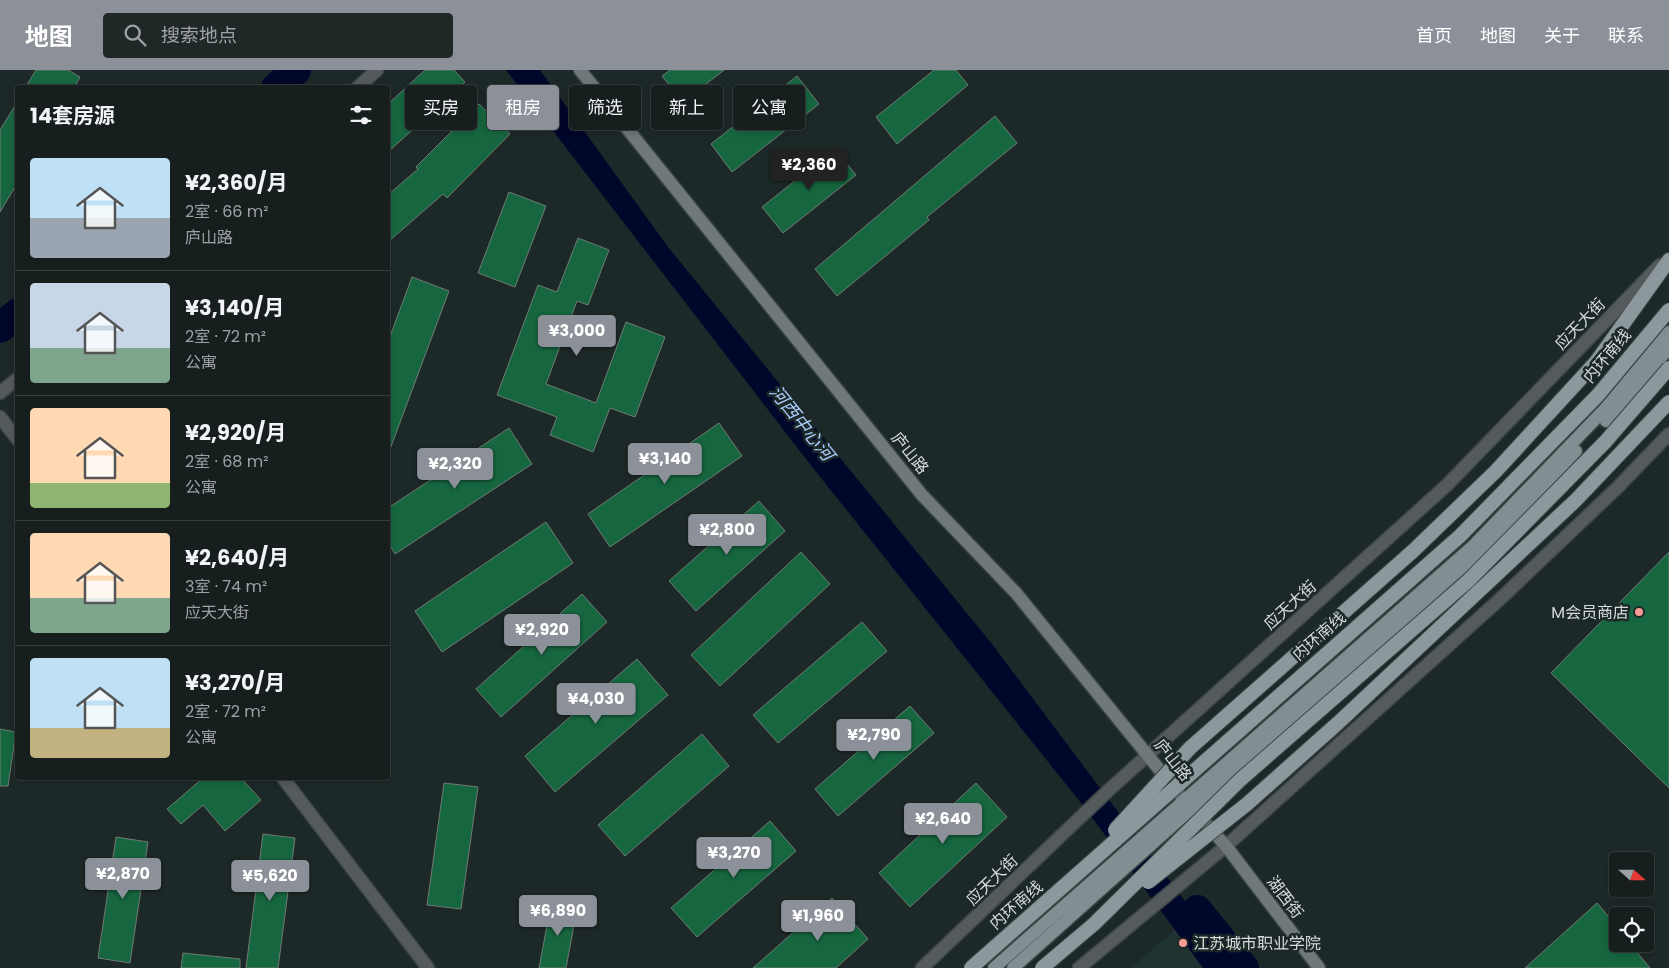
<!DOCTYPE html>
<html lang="zh">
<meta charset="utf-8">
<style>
:root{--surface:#161f1e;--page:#1f2727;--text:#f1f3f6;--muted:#9ea2a4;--line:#353d3c;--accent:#8c9099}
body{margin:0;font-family:Poppins,"Noto Sans SC",sans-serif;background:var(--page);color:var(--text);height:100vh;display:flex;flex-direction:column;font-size:19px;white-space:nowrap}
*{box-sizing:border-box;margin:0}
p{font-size:16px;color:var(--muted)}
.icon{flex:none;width:28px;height:28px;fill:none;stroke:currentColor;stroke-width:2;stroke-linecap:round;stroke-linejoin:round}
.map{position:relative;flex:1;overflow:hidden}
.details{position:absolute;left:15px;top:15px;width:375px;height:695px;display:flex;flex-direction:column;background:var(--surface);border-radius:5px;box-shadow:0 2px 8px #0003,0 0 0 1px var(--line)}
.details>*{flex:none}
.guide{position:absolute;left:405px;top:15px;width:475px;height:45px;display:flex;gap:10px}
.needle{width:32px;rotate:111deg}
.buttons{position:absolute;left:1609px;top:782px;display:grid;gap:10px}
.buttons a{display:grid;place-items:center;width:45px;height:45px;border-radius:5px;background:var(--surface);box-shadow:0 2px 8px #0003,0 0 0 1px var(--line);font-size:25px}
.price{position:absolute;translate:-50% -42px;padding:0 11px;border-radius:5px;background:var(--accent);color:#fff;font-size:16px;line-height:32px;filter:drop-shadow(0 1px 2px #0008)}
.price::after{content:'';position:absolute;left:50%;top:30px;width:15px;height:11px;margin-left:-8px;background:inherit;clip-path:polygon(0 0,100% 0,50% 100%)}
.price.selected{background:#222;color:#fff}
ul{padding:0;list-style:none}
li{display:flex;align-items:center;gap:15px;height:125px;padding:0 15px}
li+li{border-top:1px solid var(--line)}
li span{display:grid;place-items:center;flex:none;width:140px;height:100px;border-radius:5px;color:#555}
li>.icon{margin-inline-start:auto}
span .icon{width:60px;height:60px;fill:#fffc;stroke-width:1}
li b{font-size:21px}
h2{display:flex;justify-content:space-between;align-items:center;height:60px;padding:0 15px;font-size:21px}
.chip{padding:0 18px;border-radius:5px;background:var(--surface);box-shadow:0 2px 8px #0003,0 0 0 1px var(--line);font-size:18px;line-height:45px}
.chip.selected{background:var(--accent);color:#fff}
header{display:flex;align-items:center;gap:30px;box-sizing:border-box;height:70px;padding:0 25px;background:var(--accent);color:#fff}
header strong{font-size:24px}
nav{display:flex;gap:28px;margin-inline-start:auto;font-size:18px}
.search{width:350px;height:45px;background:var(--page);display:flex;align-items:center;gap:12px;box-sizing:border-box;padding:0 18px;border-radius:5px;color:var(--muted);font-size:19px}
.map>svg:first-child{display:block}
</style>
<header>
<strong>地图</strong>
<div class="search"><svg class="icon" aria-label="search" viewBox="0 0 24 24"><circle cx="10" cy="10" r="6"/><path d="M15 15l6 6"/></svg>搜索地点</div>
<nav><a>首页</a><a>地图</a><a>关于</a><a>联系</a></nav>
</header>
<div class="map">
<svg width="1669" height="898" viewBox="0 0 1669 898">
<rect width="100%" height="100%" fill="#1d2928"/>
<!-- built -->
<path fill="#1f3332" d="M 1188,849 L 1223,898 L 1131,898 Z"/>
<!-- water -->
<path fill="#00072b" d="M 506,0 L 540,0 L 668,177 L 992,574 L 1235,898 L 1203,898 L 1085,738 L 813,398 Z"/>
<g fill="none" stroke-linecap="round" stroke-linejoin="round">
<!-- river -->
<path stroke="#00072b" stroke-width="30" d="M 276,18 L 296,0
M 0,258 L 18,243
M 1197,840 L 1244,898"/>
</g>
<!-- building -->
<path fill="#166740" stroke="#707b74" d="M 36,0 L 68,0 L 80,7 L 74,18 L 25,18 Z
M 425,0 L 454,0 L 465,12 L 388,82 L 388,34 Z
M 670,0 L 724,0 L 683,32 L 662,6 Z
M 934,0 L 956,0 L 968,15 L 897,74 L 876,47 Z
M 797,6 L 819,34 L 732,102 L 711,74 Z
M 18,31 L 18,112 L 0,142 L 0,60 Z
M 479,34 L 510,64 L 447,128 L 443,124 L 388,172 L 388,125 L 418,99 L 416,97 Z
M 995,46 L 1017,73 L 927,147 L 929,150 L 837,226 L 815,199 Z
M 835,79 L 856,105 L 783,163 L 762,137 Z
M 509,122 L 546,136 L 515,217 L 478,203 Z
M 578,168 L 609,180 L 588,235 L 577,231 L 546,314 L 596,333 L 626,252 L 665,267 L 635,347 L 610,338 L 593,382 L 550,365 L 557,347 L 497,325 L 538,215 L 557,222 Z
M 412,207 L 449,221 L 389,382 L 388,272 Z
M 719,353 L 742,386 L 610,477 L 588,444 Z
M 509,358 L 532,394 L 395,484 L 388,472 L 388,438 Z
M 759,431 L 785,461 L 696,541 L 669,511 Z
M 546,452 L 573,493 L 442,582 L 415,541 Z
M 801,482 L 830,514 L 720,616 L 691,585 Z
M 1669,482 L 1669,718 L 1551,603 Z
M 582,524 L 607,552 L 501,647 L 476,619 Z
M 862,552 L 887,581 L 778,673 L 753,645 Z
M 637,589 L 668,625 L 555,722 L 525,686 Z
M 910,636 L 934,663 L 838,746 L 815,719 Z
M 0,659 L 16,662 L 8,716 L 0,716 Z
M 702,664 L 729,696 L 625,786 L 598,755 Z
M 203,708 L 241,708 L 261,730 L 225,761 L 203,735 L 181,754 L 167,739 Z
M 444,713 L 478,717 L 461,839 L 427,835 Z
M 976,713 L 1007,747 L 910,837 L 879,803 Z
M 770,751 L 796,781 L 697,867 L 671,838 Z
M 263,764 L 295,768 L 278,898 L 246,898 Z
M 116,767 L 148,772 L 130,893 L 98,888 Z
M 832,828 L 868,869 L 836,898 L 753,898 Z
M 1597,833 L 1618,858 L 1618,874 L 1630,874 L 1650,898 L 1525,898 Z
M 551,834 L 577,839 L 566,898 L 539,898 Z
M 183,883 L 240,889 L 240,898 L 181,898 Z"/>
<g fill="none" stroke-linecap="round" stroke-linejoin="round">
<!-- minor casing -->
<g stroke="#3a4645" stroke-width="15">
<path id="minor" d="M 0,347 L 18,370
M 283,708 L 428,898"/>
</g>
<!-- tertiary casing -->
<g stroke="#3a4645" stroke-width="15">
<path id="tertiary" d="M 357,18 L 377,0
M 0,323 L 18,308
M 922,898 L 1110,719 L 1447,415 L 1660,195
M 1079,898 L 1226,776 L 1499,530 L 1618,417 L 1669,364"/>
</g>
<!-- secondary casing -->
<g stroke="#3a4645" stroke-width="15">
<path id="secondary" d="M 580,0 L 922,425 L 1016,523 L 1184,730 L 1226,776 L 1319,898"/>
</g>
<!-- primary casing -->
<g stroke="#3a4645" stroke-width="15">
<path id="primary" d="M 1606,351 L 1669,278
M 994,898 L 1473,476 L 1605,339 L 1669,262
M 1013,898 L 1478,483 L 1576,381"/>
</g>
<!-- trunk casing -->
<g stroke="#3a4645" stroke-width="16">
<path id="trunk" d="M 1596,292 L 1669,190"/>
</g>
<!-- minor -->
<use href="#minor" stroke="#555a5d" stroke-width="12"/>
<!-- tertiary -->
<use href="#tertiary" stroke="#555a5d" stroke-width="12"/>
<!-- secondary -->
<use href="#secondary" stroke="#6f787b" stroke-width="12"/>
<!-- primary -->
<use href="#primary" stroke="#838e92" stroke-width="12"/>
<!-- trunk -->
<use href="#trunk" stroke="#8c989c" stroke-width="14"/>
<!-- trunk-bridge casing -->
<g stroke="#3a4645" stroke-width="16" stroke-linecap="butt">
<path id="trunk-bridge" d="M 1115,760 L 1190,678 L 1413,481 L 1496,401 L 1596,292
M 1148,812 L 1247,734 L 1338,653 L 1576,430 L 1669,332
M 971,898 L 1460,466 L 1598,325 L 1669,240
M 1042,898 L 1094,854 L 1240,710 L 1468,511 L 1606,371 L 1669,298"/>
</g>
<!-- trunk-bridge -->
<use href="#trunk-bridge" stroke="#8c989c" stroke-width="14"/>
</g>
<!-- markers -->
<g fill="#f59c95" stroke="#1d2928" stroke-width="2">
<circle cx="1639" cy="542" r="5"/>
<circle cx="1183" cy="873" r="5"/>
</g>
<g text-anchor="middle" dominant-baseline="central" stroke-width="5" stroke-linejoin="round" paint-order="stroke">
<!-- street labels -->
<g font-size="16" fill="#d4dcdb" stroke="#1d2928">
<text transform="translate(1580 254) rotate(-46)">应天大街</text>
<text transform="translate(1607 286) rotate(-50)">内环南线</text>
<text transform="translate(910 383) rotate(51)">庐山路</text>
<text transform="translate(1290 535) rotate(-42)">应天大街</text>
<text transform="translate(1319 566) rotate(-41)">内环南线</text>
<text transform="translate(1173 690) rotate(51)">庐山路</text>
<text transform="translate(992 810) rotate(-44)">应天大街</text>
<text transform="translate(1285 827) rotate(53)">湖西街</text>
<text transform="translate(1016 835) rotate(-41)">内环南线</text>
</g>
<!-- poi labels -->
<g font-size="16" fill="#d4dcdb" stroke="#1d2928" text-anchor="end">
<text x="1629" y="542">M会员商店</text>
<text x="1193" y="873" text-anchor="start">江苏城市职业学院</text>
</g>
<!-- water labels -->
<g font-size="18" font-style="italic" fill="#a9ccfc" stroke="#1d2928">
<text transform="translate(802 353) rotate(51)">河西中心河</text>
</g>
</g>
</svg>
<div class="buttons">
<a><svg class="needle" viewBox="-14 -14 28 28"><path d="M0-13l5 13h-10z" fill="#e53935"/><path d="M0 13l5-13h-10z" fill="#9ea2a4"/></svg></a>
<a><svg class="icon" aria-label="locate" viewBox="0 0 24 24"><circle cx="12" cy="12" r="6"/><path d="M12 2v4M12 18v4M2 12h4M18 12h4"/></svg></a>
</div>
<b class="price selected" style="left:809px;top:121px">¥2,360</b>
<b class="price" style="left:577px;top:287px">¥3,000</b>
<b class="price" style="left:665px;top:415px">¥3,140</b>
<b class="price" style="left:455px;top:420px">¥2,320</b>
<b class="price" style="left:727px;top:486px">¥2,800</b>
<b class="price" style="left:542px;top:586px">¥2,920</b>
<b class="price" style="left:596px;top:655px">¥4,030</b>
<b class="price" style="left:874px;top:691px">¥2,790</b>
<b class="price" style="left:943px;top:775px">¥2,640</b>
<b class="price" style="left:734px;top:809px">¥3,270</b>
<b class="price" style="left:123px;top:830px">¥2,870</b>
<b class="price" style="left:270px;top:832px">¥5,620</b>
<b class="price" style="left:558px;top:867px">¥6,890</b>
<b class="price" style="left:818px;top:872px">¥1,960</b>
<div class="guide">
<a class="chip">买房</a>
<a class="chip selected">租房</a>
<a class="chip">筛选</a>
<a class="chip">新上</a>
<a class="chip">公寓</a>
</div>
<section class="details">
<h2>14套房源<svg class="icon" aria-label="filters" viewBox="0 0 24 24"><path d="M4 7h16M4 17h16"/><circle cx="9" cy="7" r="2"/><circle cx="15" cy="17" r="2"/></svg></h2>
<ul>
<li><span style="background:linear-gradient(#bfe0f5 60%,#9aa5b1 0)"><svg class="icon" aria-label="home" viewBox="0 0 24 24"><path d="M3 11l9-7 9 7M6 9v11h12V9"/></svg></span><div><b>¥2,360/月</b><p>2室 · 66 m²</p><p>庐山路</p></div></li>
<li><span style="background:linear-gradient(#c9d6e8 65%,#7fa58c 0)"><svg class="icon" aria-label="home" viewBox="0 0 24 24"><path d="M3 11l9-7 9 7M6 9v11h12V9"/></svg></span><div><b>¥3,140/月</b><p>2室 · 72 m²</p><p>公寓</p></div></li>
<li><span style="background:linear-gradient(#ffd9b3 75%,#8fb573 0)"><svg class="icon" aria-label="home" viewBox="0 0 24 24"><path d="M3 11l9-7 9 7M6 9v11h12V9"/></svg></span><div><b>¥2,920/月</b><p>2室 · 68 m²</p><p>公寓</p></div></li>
<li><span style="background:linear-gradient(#ffd9b3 65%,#7fa58c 0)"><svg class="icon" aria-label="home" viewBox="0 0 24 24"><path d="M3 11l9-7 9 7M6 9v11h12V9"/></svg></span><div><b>¥2,640/月</b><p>3室 · 74 m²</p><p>应天大街</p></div></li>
<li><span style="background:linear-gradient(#bfe0f5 70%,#c2b280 0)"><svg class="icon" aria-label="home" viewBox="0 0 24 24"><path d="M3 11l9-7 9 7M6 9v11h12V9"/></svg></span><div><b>¥3,270/月</b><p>2室 · 72 m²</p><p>公寓</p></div></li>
</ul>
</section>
</div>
